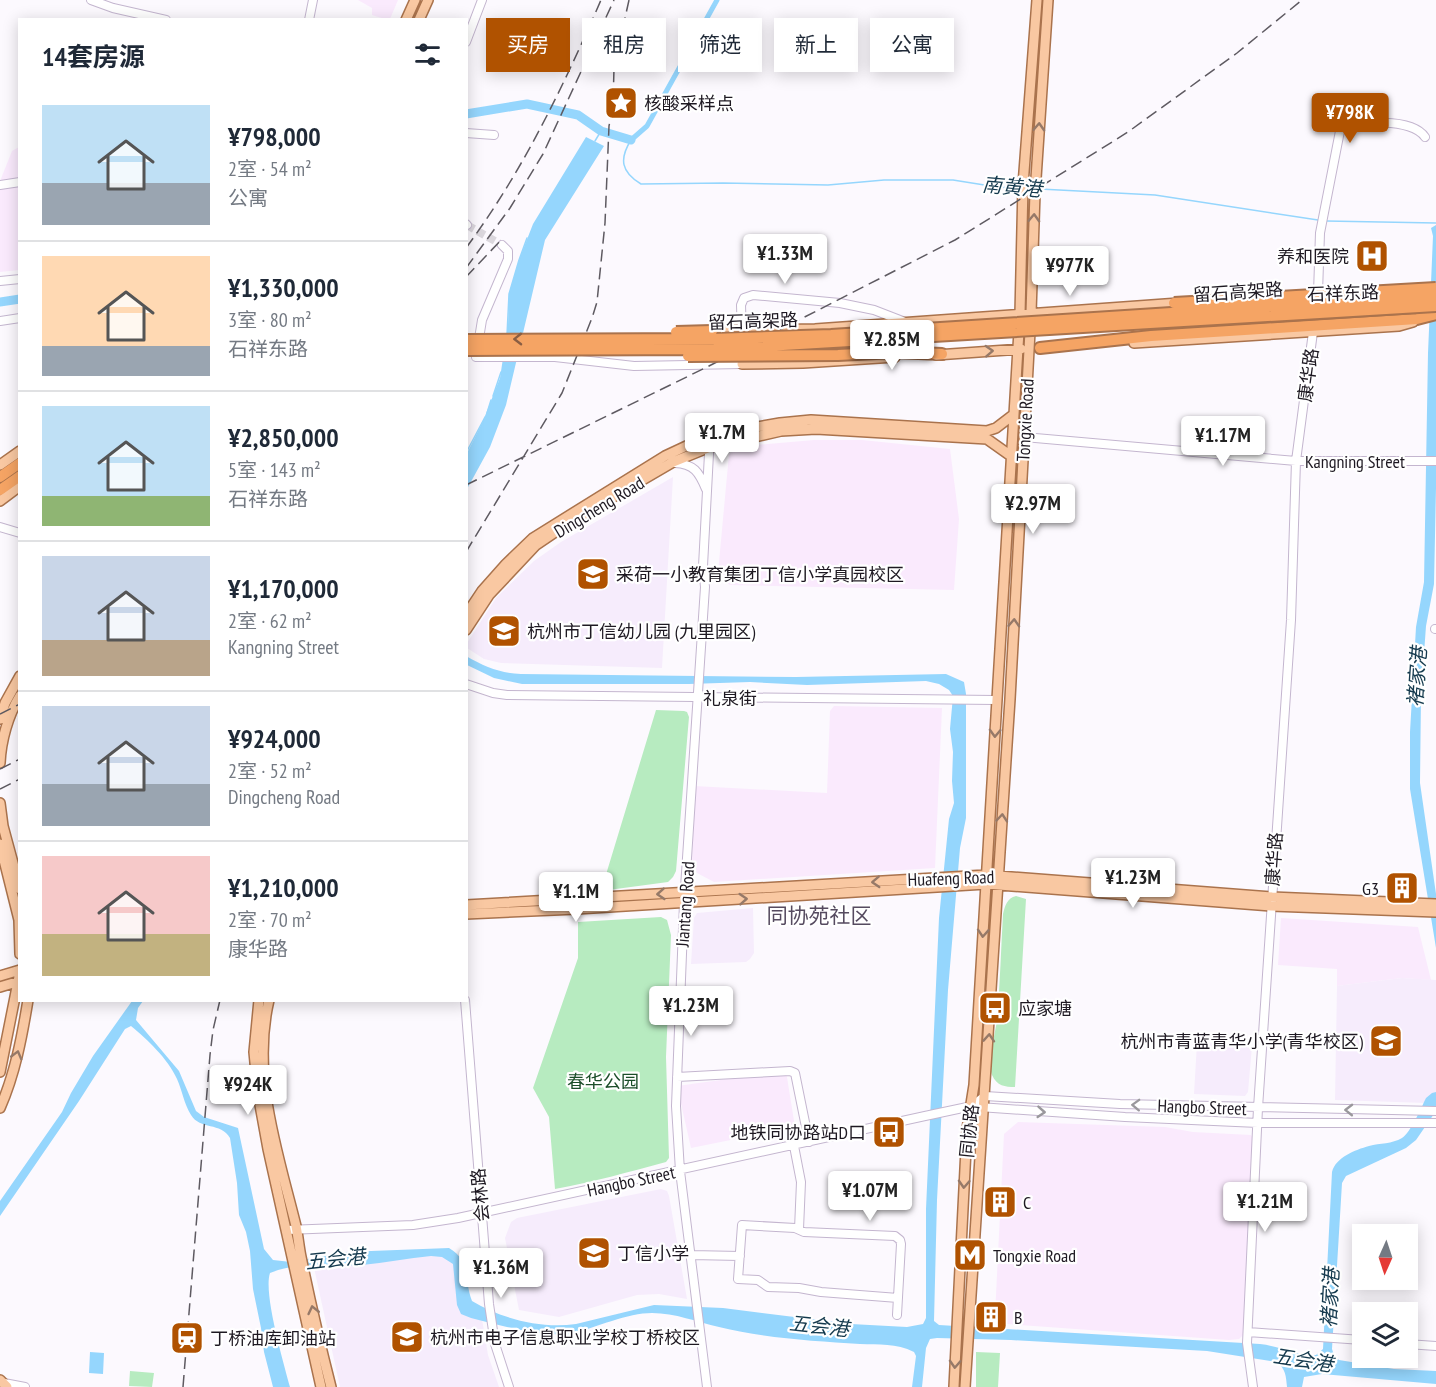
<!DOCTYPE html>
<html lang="zh">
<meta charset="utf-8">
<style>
:root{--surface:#fff;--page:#f6f6f7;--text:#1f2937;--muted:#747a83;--line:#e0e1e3;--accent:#b05200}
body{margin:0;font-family:"PT Sans Narrow","Noto Sans SC",sans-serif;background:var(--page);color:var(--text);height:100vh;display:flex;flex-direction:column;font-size:22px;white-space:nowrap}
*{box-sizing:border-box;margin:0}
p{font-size:20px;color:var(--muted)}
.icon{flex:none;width:33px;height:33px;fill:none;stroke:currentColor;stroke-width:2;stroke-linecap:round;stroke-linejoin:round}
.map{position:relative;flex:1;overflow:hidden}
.details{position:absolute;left:18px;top:18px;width:450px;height:984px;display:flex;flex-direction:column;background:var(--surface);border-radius:0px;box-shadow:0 3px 15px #0003}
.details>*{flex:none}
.banner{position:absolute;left:486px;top:18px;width:570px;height:54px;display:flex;gap:12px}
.needle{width:39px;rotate:183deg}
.controls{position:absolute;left:1352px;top:1224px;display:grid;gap:12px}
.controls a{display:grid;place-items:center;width:66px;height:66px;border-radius:0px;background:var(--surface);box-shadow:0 3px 15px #0003;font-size:30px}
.price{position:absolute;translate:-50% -51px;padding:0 14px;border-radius:6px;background:#fff;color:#222;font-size:20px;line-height:39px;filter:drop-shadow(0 2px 3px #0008)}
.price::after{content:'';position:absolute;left:50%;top:36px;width:18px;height:14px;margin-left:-9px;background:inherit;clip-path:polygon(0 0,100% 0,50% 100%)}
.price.on{background:var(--accent);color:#fff}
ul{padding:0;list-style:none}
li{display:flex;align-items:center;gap:18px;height:150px;padding:0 24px}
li+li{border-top:2px solid var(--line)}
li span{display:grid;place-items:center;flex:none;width:168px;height:120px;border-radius:0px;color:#555}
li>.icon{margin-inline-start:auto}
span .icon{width:72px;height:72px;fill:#fffc;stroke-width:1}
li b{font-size:26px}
h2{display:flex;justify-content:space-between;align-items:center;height:72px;padding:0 24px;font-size:26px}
.pill{padding:0 21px;border-radius:0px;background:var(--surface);box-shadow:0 3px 15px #0003;font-size:21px;line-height:54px}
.pill.on{background:var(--accent);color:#fff}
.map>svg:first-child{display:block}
</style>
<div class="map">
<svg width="1436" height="1387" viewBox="0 0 1436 1387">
<rect width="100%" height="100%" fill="#fcf9fe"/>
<!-- commercial -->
<path fill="#faeafd" d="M 358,0 L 398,0 L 390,19 L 388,20 L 372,15 L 372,8 Z
M 19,147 L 19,270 L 0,272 L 0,181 L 12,151 Z
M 814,440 L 862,440 L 950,449 L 959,519 L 954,590 L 730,585 L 723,580 L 718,573 L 729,454 L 734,450 L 755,445 Z
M 834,706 L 942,708 L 935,868 L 714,882 L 697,873 L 692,865 L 694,786 L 827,793 L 830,711 Z
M 1281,918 L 1418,927 L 1431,980 L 1402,978 L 1337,986 L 1337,969 L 1278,965 Z
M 786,1071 L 795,1127 L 691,1148 L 677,1086 Z
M 1018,1122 L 1165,1127 L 1193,1132 L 1251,1135 L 1254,1140 L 1245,1333 L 1239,1339 L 1229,1340 L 1007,1324 L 995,1315 L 1004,1134 Z"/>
<!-- education -->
<path fill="#f6ecfc" d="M 673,477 L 662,668 L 501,663 L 484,659 L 467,648 L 467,643 L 496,598 L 534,561 L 561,542 Z
M 753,908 L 754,953 L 750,959 L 746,962 L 691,964 L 694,918 L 697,913 Z
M 1402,978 L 1436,980 L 1436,1095 L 1427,1103 L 1335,1100 L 1337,986 Z
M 1197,1043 L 1252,1046 L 1248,1092 L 1245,1096 L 1194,1094 Z
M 661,1189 L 667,1191 L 669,1196 L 687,1299 L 659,1294 L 637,1295 L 559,1317 L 519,1310 L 505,1238 L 511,1222 L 517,1218 Z
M 451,1253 L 460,1267 L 461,1311 L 482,1319 L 488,1355 L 499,1387 L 340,1387 L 313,1263 Z"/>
<!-- green -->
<path fill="#b7ebc0" d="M 656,710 L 684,711 L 687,712 L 689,717 L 676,871 L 673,877 L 668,882 L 601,891 Z
M 1016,896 L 1026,899 L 1015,1087 C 1005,1087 997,1086 992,1075 C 987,1062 995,1035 997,1020 C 1000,985 1001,949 1003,914 C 1005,906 1007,898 1016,896 Z
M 661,917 L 667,920 L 671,935 L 666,1057 L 669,1158 L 666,1162 C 629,1172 593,1182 555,1189 L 549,1117 L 533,1088 L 578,958 L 578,922 Z
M 976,1352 L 1000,1353 L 998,1387 L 976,1387 Z
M 130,1371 L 154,1373 L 152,1387 L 129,1386 Z"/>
<!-- water -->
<path fill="#95d6fd" d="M 586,137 L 604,146 L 545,240 L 506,405 L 490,447 L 467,489 L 467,453 L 483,421 L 500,378 L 508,325 L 509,294 L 519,260 L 533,224 Z
M 1436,225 L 1436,488 L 1434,584 L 1426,626 L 1421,695 L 1420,783 L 1436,894 L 1436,948 L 1410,789 L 1410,732 L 1416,627 L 1424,582 L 1428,353 L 1433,236 L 1431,228 Z
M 466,656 C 485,667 500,673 521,674 L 796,677 L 946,674 L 964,682 L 966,694 L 966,818 L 960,848 L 948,990 L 937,1200 L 934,1321 L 939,1325 L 1260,1344 C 1279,1346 1298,1356 1316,1355 L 1323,1349 L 1332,1172 C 1336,1157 1355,1150 1369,1146 C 1380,1143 1392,1144 1402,1138 C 1411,1132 1421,1108 1426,1098 L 1432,1093 L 1436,1092 L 1436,1111 L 1416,1140 L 1406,1148 L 1346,1176 L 1342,1183 L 1332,1349 L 1334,1355 L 1339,1360 L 1394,1369 L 1436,1371 L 1436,1384 L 1322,1374 L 1304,1377 L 1302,1387 L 1287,1387 C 1286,1377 1286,1368 1276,1362 L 1207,1351 L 1011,1340 L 937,1338 L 930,1339 L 926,1348 L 922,1387 L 912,1387 L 916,1356 L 914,1352 C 896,1343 879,1345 860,1344 C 814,1341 764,1338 719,1327 C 697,1322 675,1313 652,1313 C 628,1313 596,1327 572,1334 C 538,1337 504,1326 471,1318 L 461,1314 L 457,1305 L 453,1264 L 442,1257 L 431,1256 C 408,1258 385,1263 362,1265 C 333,1267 298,1261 270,1273 C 263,1293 284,1364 290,1387 L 273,1387 L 264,1352 L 261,1328 L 253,1289 L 250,1251 L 246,1232 L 239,1215 L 237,1183 L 230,1138 C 221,1122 200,1130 191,1115 C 184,1104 182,1090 177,1079 C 168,1059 147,1039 131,1026 L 125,1029 L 79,1101 L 0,1216 L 0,1201 L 62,1112 L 71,1093 L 93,1056 L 132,1001 L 143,1001 L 138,1008 L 136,1020 L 179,1071 L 196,1111 L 204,1117 L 238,1128 L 264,1249 L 273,1260 L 291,1262 L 345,1252 L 449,1248 C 472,1262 463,1277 472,1301 C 502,1319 541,1329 576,1324 L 654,1305 L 723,1308 L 851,1324 L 907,1327 L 923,1324 L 926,1318 L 926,1209 L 939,918 L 949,819 L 954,803 L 952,781 L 953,752 L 950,729 L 953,696 L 949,690 L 939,684 L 926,681 L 807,685 L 750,682 L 689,684 L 522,684 L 494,678 L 467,665 Z
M 90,1352 L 104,1353 L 103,1374 L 89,1373 Z"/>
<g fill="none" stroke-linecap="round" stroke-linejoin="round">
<!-- stream -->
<path stroke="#95d6fd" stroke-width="1.5" d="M 631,140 C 619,159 621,172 641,184 L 723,183 L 828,185 L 884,180 L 953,180 L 997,187 L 1020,188
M 595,141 L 601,131
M 1040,189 L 1155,195 L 1318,220
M 1326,221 L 1436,223
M 507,335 L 509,294 L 519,260 L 527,238
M 493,396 L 501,372
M 487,413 L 491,400
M 466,453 L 485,417"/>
<!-- canal -->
<path stroke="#95d6fd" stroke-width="5" d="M 631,140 L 647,126 L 717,0"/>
<!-- river -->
<path stroke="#95d6fd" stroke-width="9" d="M 466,114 L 527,104 L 578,115 L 601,131 L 631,140
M 0,302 L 20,299"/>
<!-- minor-tunnel -->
<path stroke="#dbd7dd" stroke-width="8" stroke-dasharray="8 4" stroke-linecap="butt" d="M 467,225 L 502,245"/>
<!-- minor casing -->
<g stroke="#c4b6cf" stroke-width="10">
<path id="minor" d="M 91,0 L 113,8 L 166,20
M 309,20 L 313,0
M 466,42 L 482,0
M 466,133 L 494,135
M 0,185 L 20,182
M 466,224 L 467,225
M 502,245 L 508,251 L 508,259 L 482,320 L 476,357 L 555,357 L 634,366 L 742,364 L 742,360
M 0,281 L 20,279
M 1318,293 L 1320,233 L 1340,131 C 1358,120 1412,118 1425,137
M 0,321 L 20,318
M 742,336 L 741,305 L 744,298 L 753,295 L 840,303 L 874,310 L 905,322
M 1024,437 L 1296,461 L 1436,461
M 675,463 C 694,464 699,472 706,489
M 0,527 L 20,533
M 1435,629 L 1436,629
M 466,684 L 493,693 L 507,695 L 996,700
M 465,1000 L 489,1304 L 495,1344 L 509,1387
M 677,1077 L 790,1071 L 795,1073 L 809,1142
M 979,1107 L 1125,1117 L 1258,1123 L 1436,1123
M 794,1146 L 801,1182 L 799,1229
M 287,1230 L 413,1225 L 458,1218 L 925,1116 L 972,1106 L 985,1096 L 1120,1104 L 1436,1111
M 691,1255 L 740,1256
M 897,1315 L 901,1244 L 900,1240 L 895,1236 L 804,1232 L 795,1228 L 742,1225 L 738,1279 L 758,1280 L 768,1287 L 799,1288 L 821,1292 L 898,1298
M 1248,1332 L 1362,1340
M 1407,1344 L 1436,1346
M 4,1383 L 25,1387
M 707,1387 L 680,1171 L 676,1106 L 684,903 L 705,587 L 703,566 L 710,435
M 1253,1387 L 1247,1343 L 1258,1108 L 1291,620 L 1296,461 L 1313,332"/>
</g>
<!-- major casing -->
<g stroke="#aa734d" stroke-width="12">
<path id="major" d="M 406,20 L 415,0
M 419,20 L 428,0
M 712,331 L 815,329 L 1179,303
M 1134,343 L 1399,326 L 1413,322
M 936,355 L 1021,349
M 742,364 L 803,363 L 895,357
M 0,465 L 20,451
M 0,501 L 20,486
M 466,615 L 482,591 L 506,564 L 533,538 L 665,456 L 710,435 L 780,423 L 811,420 L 987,431 L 996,428 L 1013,415
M 466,630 L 489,595 L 536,545 L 567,524 L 673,462 L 710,447 L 781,431 L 816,429 L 987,439 L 1011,456
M 0,719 L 5,703 L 20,676
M 0,763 C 1,741 8,715 20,696
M 0,803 L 3,826 L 20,889
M 0,844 L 19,920 L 20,954
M 466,905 L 986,875 L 1272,897 L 1436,904
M 466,914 L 577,909 L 986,884 L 1271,906 L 1436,912
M 0,976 L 20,970
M 0,987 L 20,981
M 259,1000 L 254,1052 L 258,1094 L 268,1149 L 321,1387
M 269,1000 C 251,1076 278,1153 296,1226 C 298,1236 299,1247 301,1257 C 310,1301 320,1344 331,1387
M 0,1072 L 20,972
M 0,1108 C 15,1074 22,1037 28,1000
M 0,1380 L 7,1387
M 954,1387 L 967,1129 L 974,1085 L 1020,314 L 1023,185 L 1037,0
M 965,1387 L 1010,699 L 1031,313 L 1035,193 L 1048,0"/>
</g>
<!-- highway casing -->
<g stroke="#aa734d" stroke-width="14">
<path id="highway" d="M 1040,348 L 1151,336 L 1417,319 L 1436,314
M 895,352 L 942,354
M 0,477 L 20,463
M 0,490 L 20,476"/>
</g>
<!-- minor -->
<use href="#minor" stroke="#fff" stroke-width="8"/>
<!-- major -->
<use href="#major" stroke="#f9c8a2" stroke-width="9"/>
<!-- highway -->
<use href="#highway" stroke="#f5a464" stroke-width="10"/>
<!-- rail -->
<path stroke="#5e5a61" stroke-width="1.5" stroke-dasharray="12 6" stroke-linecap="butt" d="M 466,248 C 523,171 563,87 601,0
M 466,268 L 510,208 L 543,154 L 614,0
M 466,277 L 502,239
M 466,485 L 709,366 L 955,240 L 1128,132 L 1237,53 L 1302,0
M 466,552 L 562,393 L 592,318 L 597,302 L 605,223 L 609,126 L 613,106 L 614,68 L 629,0
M 0,714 L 20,704
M 0,769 L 20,759
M 0,789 L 20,779
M 183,1387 L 210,1055 L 213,1030 L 220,1000"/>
<!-- highway-bridge casing -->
<g stroke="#aa734d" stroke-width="14" stroke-linecap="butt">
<path id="highway-bridge" d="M 1174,303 L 1436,288
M 676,332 L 712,331
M 466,340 L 712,339 L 831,335 L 1436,296
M 466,350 L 714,349 L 1436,306
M 688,356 L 838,355 L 895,352"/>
</g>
<!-- highway-bridge -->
<use href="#highway-bridge" stroke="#f5a464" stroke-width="10"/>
</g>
<!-- one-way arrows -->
<defs><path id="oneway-chevron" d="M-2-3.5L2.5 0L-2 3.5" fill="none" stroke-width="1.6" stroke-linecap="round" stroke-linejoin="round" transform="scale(1.5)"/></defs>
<g stroke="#967968">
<use href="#oneway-chevron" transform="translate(1039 127) rotate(-87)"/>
<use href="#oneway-chevron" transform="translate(1034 218) rotate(-88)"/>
<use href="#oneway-chevron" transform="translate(989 351) rotate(-3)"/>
<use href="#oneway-chevron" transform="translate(1014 623) rotate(-87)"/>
<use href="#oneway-chevron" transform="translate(995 733) rotate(92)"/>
<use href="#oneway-chevron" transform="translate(1002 818) rotate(-85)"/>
<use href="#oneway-chevron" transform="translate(876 882) rotate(177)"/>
<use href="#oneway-chevron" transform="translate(661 894) rotate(176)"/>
<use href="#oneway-chevron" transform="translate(743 899) rotate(-4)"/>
<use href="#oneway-chevron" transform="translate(983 933) rotate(94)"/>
<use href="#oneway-chevron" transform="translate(989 1038) rotate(-86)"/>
<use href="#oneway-chevron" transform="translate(17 1055) rotate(-75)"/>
<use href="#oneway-chevron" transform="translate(964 1184) rotate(93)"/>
<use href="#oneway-chevron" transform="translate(313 1310) rotate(-103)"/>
<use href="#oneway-chevron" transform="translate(955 1364) rotate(93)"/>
</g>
<use stroke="#8a5e43" href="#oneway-chevron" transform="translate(518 339) rotate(179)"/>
<g stroke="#9a989c">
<use href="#oneway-chevron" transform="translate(1136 1105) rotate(-178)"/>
<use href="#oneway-chevron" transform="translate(1349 1110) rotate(-179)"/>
<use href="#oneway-chevron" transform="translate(1041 1112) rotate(4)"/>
</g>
<!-- icons -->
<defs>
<g id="sight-square" transform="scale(1.725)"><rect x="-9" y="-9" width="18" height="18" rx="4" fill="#b05200" stroke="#fff"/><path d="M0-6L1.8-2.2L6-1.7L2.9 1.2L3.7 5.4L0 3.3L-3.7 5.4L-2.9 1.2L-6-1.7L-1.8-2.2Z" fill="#fff"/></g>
<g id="hospital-square" transform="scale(1.725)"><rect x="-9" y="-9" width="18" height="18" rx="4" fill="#b05200" stroke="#fff"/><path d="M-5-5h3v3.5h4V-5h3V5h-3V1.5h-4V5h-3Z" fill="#fff"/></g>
<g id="school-square" transform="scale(1.725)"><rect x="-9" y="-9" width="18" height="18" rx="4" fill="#b05200" stroke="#fff"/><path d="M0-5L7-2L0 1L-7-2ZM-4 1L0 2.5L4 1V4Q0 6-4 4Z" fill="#fff"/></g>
<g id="building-square" transform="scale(1.725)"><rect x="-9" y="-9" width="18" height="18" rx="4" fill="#b05200" stroke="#fff"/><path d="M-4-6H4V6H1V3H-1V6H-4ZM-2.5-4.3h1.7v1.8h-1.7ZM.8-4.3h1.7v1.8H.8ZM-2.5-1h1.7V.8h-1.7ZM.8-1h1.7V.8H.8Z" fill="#fff"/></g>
<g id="bus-square" transform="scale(1.725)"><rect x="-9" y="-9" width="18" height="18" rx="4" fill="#b05200" stroke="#fff"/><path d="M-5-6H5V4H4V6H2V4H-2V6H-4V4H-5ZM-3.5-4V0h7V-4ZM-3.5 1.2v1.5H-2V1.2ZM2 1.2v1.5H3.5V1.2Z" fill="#fff"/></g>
<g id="metro-square" transform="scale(1.725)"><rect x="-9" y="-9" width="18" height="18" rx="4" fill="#b05200" stroke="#fff"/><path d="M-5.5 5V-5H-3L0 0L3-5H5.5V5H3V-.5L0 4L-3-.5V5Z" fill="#fff"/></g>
<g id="station-square" transform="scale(1.725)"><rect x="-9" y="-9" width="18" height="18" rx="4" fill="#b05200" stroke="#fff"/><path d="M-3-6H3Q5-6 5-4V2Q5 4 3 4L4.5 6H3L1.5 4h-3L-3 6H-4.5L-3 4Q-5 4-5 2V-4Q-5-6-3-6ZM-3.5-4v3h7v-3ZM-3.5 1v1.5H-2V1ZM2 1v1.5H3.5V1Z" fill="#fff"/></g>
</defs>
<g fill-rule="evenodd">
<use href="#sight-square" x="621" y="103"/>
<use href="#hospital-square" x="1372" y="256"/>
<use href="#school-square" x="593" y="574"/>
<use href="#school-square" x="504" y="631"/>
<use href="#building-square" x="1402" y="888"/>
<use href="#bus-square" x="995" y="1008"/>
<use href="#school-square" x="1386" y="1041"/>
<use href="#bus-square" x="889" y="1132"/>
<use href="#building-square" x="1000" y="1202"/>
<use href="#school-square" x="594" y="1253"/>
<use href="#metro-square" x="970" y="1255"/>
<use href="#building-square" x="991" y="1317"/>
<use href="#school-square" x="407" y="1337"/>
<use href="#station-square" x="187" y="1338"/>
</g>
<g text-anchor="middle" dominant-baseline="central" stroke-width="4.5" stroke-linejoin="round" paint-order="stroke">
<!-- poi labels -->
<g font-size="18" fill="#1e1922" stroke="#fff" text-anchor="start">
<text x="644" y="103">核酸采样点</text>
<text x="1349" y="256" text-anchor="end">养和医院</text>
<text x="616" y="574">采荷一小教育集团丁信小学真园校区</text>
<text x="527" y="631">杭州市丁信幼儿园 (九里园区)</text>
<text x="1379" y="888" text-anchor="end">G3</text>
<text x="1018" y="1008">应家塘</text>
<text x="1363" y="1041" text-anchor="end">杭州市青蓝青华小学(青华校区)</text>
<text x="866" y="1132" text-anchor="end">地铁同协路站D口</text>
<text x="1023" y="1202">C</text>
<text x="617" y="1253">丁信小学</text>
<text x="993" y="1255">Tongxie Road</text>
<text x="1014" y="1317">B</text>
<text x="430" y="1337">杭州市电子信息职业学校丁桥校区</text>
<text x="210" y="1338">丁桥油库卸油站</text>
</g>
<!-- street labels -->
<g font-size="18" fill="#1e1922" stroke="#fff">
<text transform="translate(1238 292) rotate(-4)">留石高架路</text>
<text transform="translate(1343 293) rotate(-2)">石祥东路</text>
<text transform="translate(753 321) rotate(-2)">留石高架路</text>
<text transform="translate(1308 375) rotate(-82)">康华路</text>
<text transform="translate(1025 420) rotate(-87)">Tongxie Road</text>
<text x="1355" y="461">Kangning Street</text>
<text transform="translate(599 507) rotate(-31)">Dingcheng Road</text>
<text x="730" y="698">礼泉街</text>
<text transform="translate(1274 859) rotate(-86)">康华路</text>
<text transform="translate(951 878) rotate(-2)">Huafeng Road</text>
<text transform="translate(685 904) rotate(-86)">Jiantang Road</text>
<text transform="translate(1202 1107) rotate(2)">Hangbo Street</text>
<text transform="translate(969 1131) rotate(-84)">同协路</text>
<text transform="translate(631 1181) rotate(-12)">Hangbo Street</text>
<text transform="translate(480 1195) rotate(-95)">会林路</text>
</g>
<!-- park labels -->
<g font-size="18" fill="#1b4d29" stroke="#fff">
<text x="603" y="1081">春华公园</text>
</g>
<!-- water labels -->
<g font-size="20" font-style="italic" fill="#153a4e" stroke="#fff">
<text transform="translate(1012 187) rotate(5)">南黄港</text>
<text transform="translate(1417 677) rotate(-86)">褚家港</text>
<text transform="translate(335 1259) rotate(-6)">五会港</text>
<text transform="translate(1330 1298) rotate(-87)">褚家港</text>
<text transform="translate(819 1326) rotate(6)">五会港</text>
<text transform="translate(1303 1360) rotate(9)">五会港</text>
</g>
<!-- quarter labels -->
<g font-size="21" fill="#564b60" stroke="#fff">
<text x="819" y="915">同协苑社区</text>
</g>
</g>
</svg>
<div class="controls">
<a><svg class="needle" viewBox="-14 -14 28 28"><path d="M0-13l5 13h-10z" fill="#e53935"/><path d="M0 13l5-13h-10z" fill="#747a83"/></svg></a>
<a><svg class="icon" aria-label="layers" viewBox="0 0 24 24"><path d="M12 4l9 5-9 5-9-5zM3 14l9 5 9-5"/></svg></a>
</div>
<b class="price on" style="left:1350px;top:144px">¥798K</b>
<b class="price" style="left:785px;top:285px">¥1.33M</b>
<b class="price" style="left:1070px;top:297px">¥977K</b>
<b class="price" style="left:892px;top:371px">¥2.85M</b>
<b class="price" style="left:722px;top:464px">¥1.7M</b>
<b class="price" style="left:1223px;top:467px">¥1.17M</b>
<b class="price" style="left:1033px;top:535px">¥2.97M</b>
<b class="price" style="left:1133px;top:909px">¥1.23M</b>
<b class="price" style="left:576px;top:923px">¥1.1M</b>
<b class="price" style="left:691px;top:1037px">¥1.23M</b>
<b class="price" style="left:248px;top:1116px">¥924K</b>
<b class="price" style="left:870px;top:1222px">¥1.07M</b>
<b class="price" style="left:1265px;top:1233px">¥1.21M</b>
<b class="price" style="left:501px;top:1299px">¥1.36M</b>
<div class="banner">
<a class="pill on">买房</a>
<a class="pill">租房</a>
<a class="pill">筛选</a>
<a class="pill">新上</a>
<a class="pill">公寓</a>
</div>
<section class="details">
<h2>14套房源<svg class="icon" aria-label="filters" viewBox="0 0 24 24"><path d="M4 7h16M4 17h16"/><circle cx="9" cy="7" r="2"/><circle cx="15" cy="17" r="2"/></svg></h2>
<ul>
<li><span style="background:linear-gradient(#bfe0f5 65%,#9aa5b1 0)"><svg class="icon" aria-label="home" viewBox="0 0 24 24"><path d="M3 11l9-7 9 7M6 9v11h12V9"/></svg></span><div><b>¥798,000</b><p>2室 · 54 m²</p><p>公寓</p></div></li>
<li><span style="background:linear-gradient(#ffd9b3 75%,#9aa5b1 0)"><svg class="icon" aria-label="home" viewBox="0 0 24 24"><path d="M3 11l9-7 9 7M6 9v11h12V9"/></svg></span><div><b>¥1,330,000</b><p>3室 · 80 m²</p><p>石祥东路</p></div></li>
<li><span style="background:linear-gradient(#bfe0f5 75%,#8fb573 0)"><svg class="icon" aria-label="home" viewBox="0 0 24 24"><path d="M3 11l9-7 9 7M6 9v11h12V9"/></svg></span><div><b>¥2,850,000</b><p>5室 · 143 m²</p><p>石祥东路</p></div></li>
<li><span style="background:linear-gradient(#c9d6e8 70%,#b9a48a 0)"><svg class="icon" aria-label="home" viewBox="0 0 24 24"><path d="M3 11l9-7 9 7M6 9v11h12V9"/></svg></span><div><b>¥1,170,000</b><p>2室 · 62 m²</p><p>Kangning Street</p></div></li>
<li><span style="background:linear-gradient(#c9d6e8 65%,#9aa5b1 0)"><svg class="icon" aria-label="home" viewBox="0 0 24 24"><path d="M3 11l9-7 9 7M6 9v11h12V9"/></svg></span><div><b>¥924,000</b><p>2室 · 52 m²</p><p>Dingcheng Road</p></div></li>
<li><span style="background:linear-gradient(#f6c9c9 65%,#c2b280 0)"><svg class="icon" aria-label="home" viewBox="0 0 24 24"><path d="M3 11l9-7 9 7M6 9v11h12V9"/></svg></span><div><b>¥1,210,000</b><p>2室 · 70 m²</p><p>康华路</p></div></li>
</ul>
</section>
</div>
